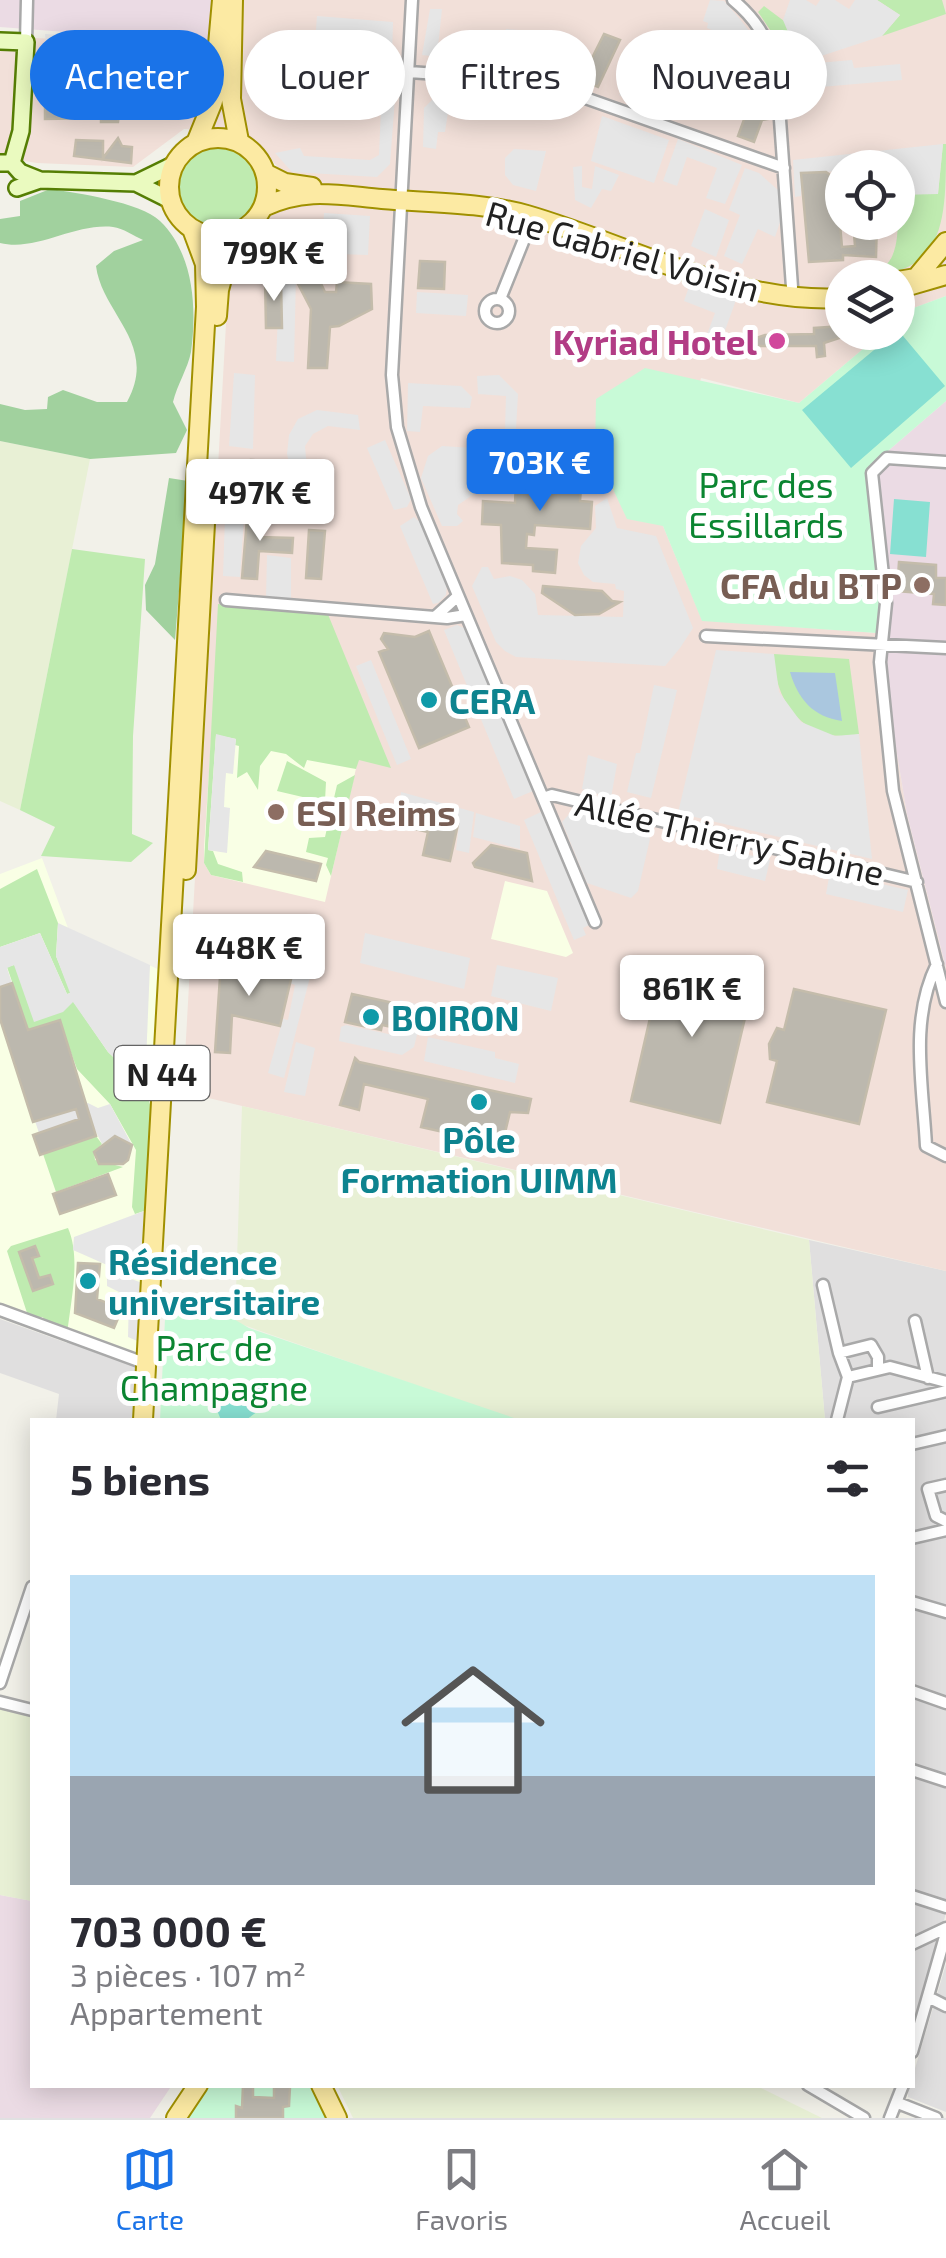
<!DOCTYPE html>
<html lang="fr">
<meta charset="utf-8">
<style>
:root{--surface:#fff;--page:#f2f2f3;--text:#2b2b33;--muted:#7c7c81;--line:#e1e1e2;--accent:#1a73e8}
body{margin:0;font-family:"Exo 2",sans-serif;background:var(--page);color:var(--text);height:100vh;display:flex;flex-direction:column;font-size:38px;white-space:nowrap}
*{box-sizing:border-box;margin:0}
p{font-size:32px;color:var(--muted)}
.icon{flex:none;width:55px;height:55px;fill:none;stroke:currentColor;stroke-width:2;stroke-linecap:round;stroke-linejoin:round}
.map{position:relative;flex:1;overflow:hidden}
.panel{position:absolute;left:30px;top:1418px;width:885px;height:670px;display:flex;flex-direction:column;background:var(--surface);border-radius:0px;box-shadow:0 5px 25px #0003}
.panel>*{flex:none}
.hud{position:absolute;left:30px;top:30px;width:888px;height:90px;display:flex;gap:20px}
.tools{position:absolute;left:825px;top:150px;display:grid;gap:20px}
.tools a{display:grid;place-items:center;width:90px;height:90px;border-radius:50%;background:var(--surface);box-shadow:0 5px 25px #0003;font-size:50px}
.price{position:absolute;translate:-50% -85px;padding:0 22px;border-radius:10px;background:#fff;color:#222;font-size:32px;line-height:65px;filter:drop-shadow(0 2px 5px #0008)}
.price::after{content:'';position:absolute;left:50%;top:60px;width:30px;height:22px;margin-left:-15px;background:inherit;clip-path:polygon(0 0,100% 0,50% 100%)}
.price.on{background:var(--accent);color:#fff}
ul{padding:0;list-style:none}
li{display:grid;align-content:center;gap:20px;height:530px;padding:0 40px}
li+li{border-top:2px solid var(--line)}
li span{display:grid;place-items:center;height:310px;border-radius:0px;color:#555}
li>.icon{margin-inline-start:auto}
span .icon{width:180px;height:180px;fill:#fffc;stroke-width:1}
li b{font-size:42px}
h2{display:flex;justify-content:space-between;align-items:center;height:120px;padding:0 40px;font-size:42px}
.chip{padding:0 35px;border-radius:45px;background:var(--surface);box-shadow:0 5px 25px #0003;font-size:35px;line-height:90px}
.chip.on{background:var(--accent);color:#fff}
.tabs{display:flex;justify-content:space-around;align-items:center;height:140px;border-top:2px solid var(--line);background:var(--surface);font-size:28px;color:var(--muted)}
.tabs a{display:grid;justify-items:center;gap:5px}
.tabs .on{color:var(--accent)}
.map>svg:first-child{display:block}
</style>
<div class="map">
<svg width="946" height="2118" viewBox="0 0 946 2118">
<rect width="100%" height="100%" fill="#f2f1e9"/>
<!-- residential -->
<path fill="#e0dfdf" d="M 809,1240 L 946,1271 L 946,1913 L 913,2032 L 912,1420 L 825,1420 Z
M 73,1250 L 143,1274 L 134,1420 L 56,1420 L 59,1394 L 0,1373 L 0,1319 L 67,1343 Z
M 946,1964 L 946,2112 L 908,2097 L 908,2092 Z"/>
<!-- commercial -->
<path fill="#f2e0d9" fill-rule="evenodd" d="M 226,0 L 946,0 L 946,296 L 908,310 L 898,320 L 898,278 L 842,278 L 842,332 L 882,333 L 799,403 L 701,378 L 663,526 L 702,620 L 877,633 L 907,814 L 946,968 L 946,1271 L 183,1092 L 227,306 L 232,257 L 277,206 L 277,166 L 242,131 L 184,129 L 133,167 L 37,163 L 0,157 L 0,37 L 223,44 ZM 842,168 L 898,168 L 898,222 L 842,222 Z"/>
<!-- industrial -->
<path fill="#ebdbe4" d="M 0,0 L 226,0 L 223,44 L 0,27 Z
M 946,401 L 946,968 L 907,814 L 877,633 L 880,602 L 867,469 Z
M 0,1895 L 32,1901 L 32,2085 L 172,2085 L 150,2118 L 0,2118 Z"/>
<!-- education -->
<path fill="#f9ffe5" d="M 212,726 L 358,760 L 325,902 L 211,875 L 204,863 L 204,848 Z
M 42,858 L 68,928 L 162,971 L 147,1364 L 0,1309 L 0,874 Z
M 505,881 L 547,891 L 573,953 L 566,957 L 491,939 Z"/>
<!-- farmland -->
<path fill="#e8f0d5" d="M 0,441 L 90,459 L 20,810 L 0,801 Z
M 242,1106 L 809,1240 L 825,1420 L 516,1420 L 235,1322 Z
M 0,1707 L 32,1716 L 32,1901 L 0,1895 Z
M 337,2085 L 755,2085 L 822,2118 L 353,2118 Z"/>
<!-- grass -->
<path fill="#bfebb0" d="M 877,0 L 942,0 L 946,14 L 882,36 L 900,15 Z
M 764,6 L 804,36 L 805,52 L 812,59 L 785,68 L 777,40 L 758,12 Z
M 943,144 L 946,144 C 946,225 946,278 850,277 L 849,272 C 905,282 897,232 898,195 L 938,193 Z
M177 187a41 41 0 1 1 82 0a41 41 0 1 1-82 0Z
M 72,549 L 145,559 L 133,736 L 132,834 L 153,843 L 131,862 L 41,856 L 55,827 L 20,810 Z
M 218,604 L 327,612 L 391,768 L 359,760 L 356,769 L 307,760 L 304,768 L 286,754 L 271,751 L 260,766 L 258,790 L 247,772 L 237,778 L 239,746 L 235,745 L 236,739 L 216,735 L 208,850 L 213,851 L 218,864 L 242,872 L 243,882 L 211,875 L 204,863 Z
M 774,654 L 849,659 L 859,734 C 806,746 773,702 774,654 Z
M 287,761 L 326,782 L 324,820 L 302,820 L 307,798 L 277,791 Z
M 355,775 L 331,876 L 326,865 L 328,858 L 306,852 L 309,838 L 325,837 L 337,785 Z
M 37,869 L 58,923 L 56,956 L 71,993 L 67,994 L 40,933 L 0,947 L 0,889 Z
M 14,965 L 73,1001 L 108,1052 L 145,1087 L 151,1108 L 148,1204 L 144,1211 L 135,1214 L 132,1207 L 136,1150 L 110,1104 L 77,1069 L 59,1020 L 37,1028 L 57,1114 L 7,967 Z
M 96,1136 L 102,1144 L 94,1152 L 95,1160 L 123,1167 L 56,1192 L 43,1154 Z
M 68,1228 C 81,1258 71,1299 67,1335 L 45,1325 L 43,1317 L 29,1319 L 7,1251 L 11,1246 Z"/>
<!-- forest -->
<path fill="#a1d19e" d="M 50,189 C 77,193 140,202 160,221 C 194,254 197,308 191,352 C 188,368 177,385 173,402 L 187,430 L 176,453 L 90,459 L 0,441 L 0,404 L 25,410 L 47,409 L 48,397 L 63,390 L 97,402 L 127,402 C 159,344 102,314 96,266 L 114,251 L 143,240 C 134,236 123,228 113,227 C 74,223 37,252 0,243 L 0,219 L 20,216 L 20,201 Z
M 169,478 L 188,481 L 175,640 L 146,610 L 145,585 L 155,564 Z"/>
<!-- park -->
<path fill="#c8fad7" d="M 946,296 L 946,401 L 867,469 L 880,603 L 877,633 L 702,621 L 663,526 L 627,519 L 595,451 L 596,399 L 645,368 L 799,403 L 882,333 L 898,332 L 898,320 L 908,310 Z
M 166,1299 L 232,1318 L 249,1328 L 520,1420 L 160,1420 Z
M 210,2085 L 311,2085 L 326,2118 L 188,2118 Z"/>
<!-- pitch -->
<path fill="#87e0d2" d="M 898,330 L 945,386 L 851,468 L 802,410 Z
M 894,499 L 930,502 L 926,557 L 890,554 Z
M 256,1380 L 266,1405 L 246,1420 L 221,1420 L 212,1398 Z"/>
<!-- parking -->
<path fill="#e6e6e6" d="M 710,0 L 724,1 L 739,18 L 757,41 L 761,64 L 753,61 L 751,67 L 721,57 L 726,36 L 707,28 L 708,23 L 703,21 Z
M 790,0 L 806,0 L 816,6 L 820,0 L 835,0 L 849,9 L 855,0 L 877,0 L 900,15 L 882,36 L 812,59 L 798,47 L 803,36 L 788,32 L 783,20 Z
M 430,9 L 442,9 L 438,47 L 443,49 L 444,43 L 478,45 L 474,66 L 430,64 L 430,56 L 422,55 Z
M 317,16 L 393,22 L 392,57 L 398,59 L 390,164 L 377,177 L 292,172 L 275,153 L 300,148 L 304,156 L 370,160 L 379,155 L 383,60 L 314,56 Z
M 506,29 L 534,31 L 556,43 L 554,50 L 560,53 L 549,75 L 525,67 L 524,58 L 506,58 Z
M 45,34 L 164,41 L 170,53 L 164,53 L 163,60 L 158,60 L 157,54 L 154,56 L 152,106 L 138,106 L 138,94 L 145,94 L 138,92 L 139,82 L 145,82 L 139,80 L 139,71 L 146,70 L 140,68 L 140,59 L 147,58 L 144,53 L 134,52 L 133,59 L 119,58 L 119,52 L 111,51 L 111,57 L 82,56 L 80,50 L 77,53 L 79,66 L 80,60 L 112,61 L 111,75 L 77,73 L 83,75 L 81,93 L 61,92 L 64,52 L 70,51 L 57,48 L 55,52 L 61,52 L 58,91 L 38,90 L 40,51 L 47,51 Z
M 852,60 L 854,68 L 900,64 L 902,80 L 797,89 L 795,65 Z
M 703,61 L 744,72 L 733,106 L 719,100 L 728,73 L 714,69 L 704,94 L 690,88 Z
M 641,66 L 660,75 L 659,79 L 667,83 L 670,80 L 686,87 L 671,118 L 619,95 Z
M 441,91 L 475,91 L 474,113 L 448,112 L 445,132 L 438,132 L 436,149 L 423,147 L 424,108 Z
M 602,116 L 669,140 L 654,183 L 591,161 Z
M 678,139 L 742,165 L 725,204 L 706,198 L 717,168 L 687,157 L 677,186 L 663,181 Z
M 943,144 L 938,194 L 898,195 L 898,168 L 842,168 L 842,171 L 801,173 L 801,196 L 795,197 L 793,160 Z
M 514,149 L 546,151 L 536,191 L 513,185 L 505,175 L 505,158 Z
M 582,166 L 582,187 L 592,189 L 595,166 L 619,175 L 611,191 L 602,189 L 591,208 L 575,200 L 573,167 Z
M 745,168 L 759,173 L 779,191 L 780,222 L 775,237 L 758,229 L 742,264 L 724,256 L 740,215 L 729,210 Z
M 705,209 L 729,220 L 716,257 L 691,246 Z
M 324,213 L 370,216 L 368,255 L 338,254 L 296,275 L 294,362 L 276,361 L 280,268 L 322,245 Z
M 690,284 L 736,300 L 719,347 L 705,340 L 715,313 L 684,301 Z
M 417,292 L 468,295 L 466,316 L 416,313 Z
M 234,373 L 255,375 L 253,449 L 229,446 Z
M 499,375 L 518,394 L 516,429 L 505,429 L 506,396 L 478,394 L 477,376 Z
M 408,383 L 461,386 L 472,397 L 470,408 L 423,406 L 420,432 L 407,431 Z
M 317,410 L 358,415 L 360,430 L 328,426 L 313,434 L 305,446 L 306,458 L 314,472 L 334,483 L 324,499 L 302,488 L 291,472 L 287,454 L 289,435 L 298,419 Z
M 385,440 L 411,499 L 407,507 L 394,510 L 367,448 Z
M 442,446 L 472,448 L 501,456 L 498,478 L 475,483 L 474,494 L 458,505 L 457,514 L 463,521 L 457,526 L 442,526 L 421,478 L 428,456 Z
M 607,498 L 617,528 L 656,536 L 693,628 L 680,648 L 665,666 L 516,657 L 505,651 L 496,642 L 472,586 L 482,567 L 488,567 L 494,579 L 510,576 L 522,580 L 535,594 L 538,615 L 623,617 L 624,591 L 616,589 L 615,584 L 593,582 L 584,575 L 578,563 L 581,546 L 596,528 L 595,506 Z
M 225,516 L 244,517 L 240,577 L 223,576 Z
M 414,517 L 421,523 L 447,584 L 446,595 L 438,603 L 433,604 L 400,526 Z
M 267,555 L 291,558 L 291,600 L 266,598 Z
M 457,625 L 464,628 L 533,791 L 514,799 L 444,630 Z
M 716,650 L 774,654 L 779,692 L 801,722 L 835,736 L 859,734 L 872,859 L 678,813 Z
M 371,660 L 411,759 L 397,765 L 356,666 Z
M 654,685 L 677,690 L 651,798 L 627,792 L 636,753 L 640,753 Z
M 216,734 L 236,739 L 233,774 L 226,773 L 225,786 L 224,807 L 230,808 L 227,853 L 208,850 Z
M 588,755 L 617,764 L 611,798 L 582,789 Z
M 401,792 L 474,812 L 469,853 L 456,850 L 459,824 L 399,809 Z
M 572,811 L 643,827 L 650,839 L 638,891 L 631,898 L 587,883 L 562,822 Z
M 541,812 L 589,925 L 583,928 L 586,935 L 574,940 L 524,820 Z
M 476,813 L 520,826 L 520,849 L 473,837 Z
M 720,848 L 770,860 L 765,881 L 717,869 Z
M 830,872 L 908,890 L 903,912 L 826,894 Z
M 58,923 L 150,965 L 145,1087 L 108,1052 L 73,1002 L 63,1012 L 34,1022 L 14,965 L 7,968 L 12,983 L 0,987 L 0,947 L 40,933 L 67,994 L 70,993 L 56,956 Z
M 365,933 L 470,958 L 464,989 L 360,963 Z
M 250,958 L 305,971 L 310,977 L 284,1078 L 268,1073 L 283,1019 L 288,1020 L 295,985 L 290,983 L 291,975 L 249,965 Z
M 497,965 L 558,978 L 551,1011 L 491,996 Z
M 400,1000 L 424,1006 L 414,1047 L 402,1055 L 339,1041 L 341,1027 L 346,1025 L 393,1035 Z
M 428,1037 L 495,1052 L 495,1058 L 519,1064 L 515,1083 L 424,1061 Z
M 296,1042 L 315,1048 L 305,1096 L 284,1092 Z
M 88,1103 L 98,1108 L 110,1104 L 132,1145 L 115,1136 L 102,1144 L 88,1116 L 39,1133 L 35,1121 Z
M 144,1211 L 141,1280 L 73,1250 L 74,1237 Z
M 107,1270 L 145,1284 L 142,1343 L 128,1337 L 129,1297 L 107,1286 Z"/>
<!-- water -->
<path fill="#aac7df" d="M 790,672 L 835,673 L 842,721 C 813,717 798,699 790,672 Z"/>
<!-- building -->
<path fill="#bcb8ae" stroke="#c4bcab" stroke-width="2.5" d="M 604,34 L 620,40 L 598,87 L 581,80 Z
M 658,49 L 690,65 L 682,83 L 669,77 L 667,81 L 649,68 Z
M 118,62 L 134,62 L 132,89 L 136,89 L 135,107 L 120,106 L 118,122 L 101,122 L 101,118 L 45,119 L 45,102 L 74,104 L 74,101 L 89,100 L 118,106 Z
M 763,99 L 767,99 L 768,119 L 762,120 L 754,142 L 738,136 L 746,114 L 753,116 L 752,101 Z
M 118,138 L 122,146 L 132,147 L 131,163 L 74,156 L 76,140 L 103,141 L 103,158 Z
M 826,172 L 836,179 L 842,247 L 855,246 L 853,222 L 877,222 L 876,257 L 843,255 L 843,260 L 809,262 L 801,173 Z
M 420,261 L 445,262 L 444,289 L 418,288 Z
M 315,271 L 325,292 L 336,292 L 337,282 L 371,284 L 372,309 L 339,326 L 330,327 L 327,368 L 308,368 L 311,309 L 296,280 Z
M 265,280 L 281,280 L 282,328 L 266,328 Z
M 842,326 L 842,337 L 824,343 L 825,356 L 817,357 L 816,346 L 757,346 L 756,338 L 765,335 L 814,334 L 814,328 Z
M 251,460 L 278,462 L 276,487 L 250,485 Z
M 547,460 L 583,462 L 580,501 L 592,502 L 590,529 L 535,525 L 534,535 L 527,534 L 526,548 L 557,550 L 555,573 L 533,571 L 533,565 L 502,563 L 501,525 L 482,524 L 483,501 L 515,503 L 516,484 L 545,487 Z
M 248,507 L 263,508 L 260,537 L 293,538 L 292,553 L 259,551 L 257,579 L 242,578 Z
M 309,530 L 325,531 L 321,579 L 306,578 Z
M 899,562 L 936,565 L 936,578 L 946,578 L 946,605 L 933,604 L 934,594 L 897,591 Z
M 543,586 L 602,591 L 612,601 L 620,602 L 599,614 L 575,615 L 542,593 Z
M 429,631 L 469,727 L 419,748 L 379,652 L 388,649 L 381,639 L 384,633 L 415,637 Z
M 401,812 L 458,824 L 450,861 L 423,855 L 428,832 L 398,825 Z
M 491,845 L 527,853 L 532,881 L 475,867 L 473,863 Z
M 266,851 L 321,864 L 316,881 L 254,867 Z
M 664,957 L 754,980 L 720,1123 L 631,1101 Z
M 221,962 L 292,975 L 280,1026 L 232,1015 L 230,1053 L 215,1052 Z
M 12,983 L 28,1030 L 60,1020 L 96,1136 L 40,1155 L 33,1135 L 79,1119 L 76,1109 L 33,1122 L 0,1019 L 0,987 Z
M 794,989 L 886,1010 L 859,1124 L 767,1102 L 777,1061 L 770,1059 L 769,1044 L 777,1028 L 784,1030 Z
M 352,994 L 398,1004 L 392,1027 L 382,1025 L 381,1030 L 345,1022 Z
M 355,1058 L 359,1062 L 531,1099 L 528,1113 L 510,1112 L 502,1145 L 421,1127 L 428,1099 L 364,1084 L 359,1110 L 340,1105 Z
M 115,1136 L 132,1145 L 128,1160 L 123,1164 L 99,1164 L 94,1152 Z
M 108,1174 L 116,1195 L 60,1214 L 53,1194 Z
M 35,1246 L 39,1256 L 32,1258 L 39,1278 L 50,1275 L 53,1284 L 33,1291 L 19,1252 Z
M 78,1263 L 100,1264 L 97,1299 L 122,1309 L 114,1328 L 75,1313 Z
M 243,2085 L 253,2085 L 253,2097 L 274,2098 L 274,2085 L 290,2087 L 289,2106 L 283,2107 L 283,2118 L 236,2118 L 236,2106 L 242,2108 Z"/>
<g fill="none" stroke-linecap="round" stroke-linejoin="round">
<!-- street casing -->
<g stroke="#a9a9a9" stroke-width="15">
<path id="street" d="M 412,0 L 392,375 L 397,427 L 421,507 L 595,922
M 733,0 C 755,18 767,38 776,64 L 792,287
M 26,42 L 27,0
M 409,72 L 537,81 L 784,168
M485 311a12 12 0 1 1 24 0a12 12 0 1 1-24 0Z
M 500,299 L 533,217
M 946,462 L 887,458 L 872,473 L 886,603 L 880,662 L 893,791 L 946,1002
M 226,600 L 447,618 L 466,615
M 436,616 L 458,596
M 706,636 L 946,648
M 543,798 L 552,795 L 917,882
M 937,964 C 909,1020 923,1085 926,1146 L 946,1156
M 823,1285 L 839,1353
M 0,1310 L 147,1364
M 915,1321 L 928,1378
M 878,1369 L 878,1357 L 871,1345 L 839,1353 L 848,1377 L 890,1367 L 946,1382
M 878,1407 L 946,1391
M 837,1420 L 848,1377
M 912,1444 L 946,1436
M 946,1485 L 928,1489 L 936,1516 L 946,1521
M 912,1538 L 946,1530
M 912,1602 L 946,1612
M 0,1683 L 32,1587
M 912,1691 L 946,1703
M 0,1702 L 32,1710
M 912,1770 L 946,1781
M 912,1896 L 946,1907
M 912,1944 L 946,1928
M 928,1997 L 946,2006
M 912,2052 L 946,1933
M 808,2085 L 864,2118
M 898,2103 L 936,2118
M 890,2118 L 903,2085"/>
</g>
<!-- secondary casing -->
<g stroke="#557e04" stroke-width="20">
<path id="secondary" d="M 0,41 L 26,42 L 21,131 L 12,163
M 0,163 L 12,163 L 20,172 L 40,180
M 136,183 L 170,200
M 17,188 L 40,180 L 136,183 L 173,165"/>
</g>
<!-- primary casing -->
<g stroke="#a09000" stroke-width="22">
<path id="primary" d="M 233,0 L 231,99 L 239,141
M169 187a49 49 0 1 1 98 0a49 49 0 1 1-98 0Z
M 196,143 L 213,101 L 222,0
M 265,173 L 285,183 L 312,187
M 263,207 C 306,187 337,195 382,199 C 430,203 480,202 527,215 C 631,245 731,304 842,298
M 898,281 L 916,278 L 946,242
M 908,286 L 946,275
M 217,316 L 219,290 L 234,234
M 186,870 L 207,487
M 143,1420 L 206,307 L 205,264 L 192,229
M 321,2085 L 337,2118
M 176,2118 L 198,2085"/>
</g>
<!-- street -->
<use href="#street" stroke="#fff" stroke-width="10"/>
<!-- secondary -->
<use href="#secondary" stroke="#eafabf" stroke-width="15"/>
<!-- primary -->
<use href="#primary" stroke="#fceaa3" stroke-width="18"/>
</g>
<!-- markers -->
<circle fill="#d1479c" stroke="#fff" stroke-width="4" cx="777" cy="341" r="10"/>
<g fill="#8d6e63" stroke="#fff" stroke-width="4">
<circle cx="922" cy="585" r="10"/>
<circle cx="276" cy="812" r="10"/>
</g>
<g fill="#0f9aa8" stroke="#fff" stroke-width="4">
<circle cx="429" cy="700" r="10"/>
<circle cx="371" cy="1017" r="10"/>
<circle cx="479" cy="1102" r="10"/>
<circle cx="88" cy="1281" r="10"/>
</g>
<g text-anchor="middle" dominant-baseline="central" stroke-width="10" stroke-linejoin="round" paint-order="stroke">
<!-- shield labels -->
<rect fill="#fff" stroke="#646464" stroke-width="2.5" x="114.5" y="1046" width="95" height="54" rx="8"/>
<g font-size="32" font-weight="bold" fill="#222">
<text x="162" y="1073">N 44</text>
</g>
<!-- street labels -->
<g font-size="35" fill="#222" stroke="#fff">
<text transform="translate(623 250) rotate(16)">Rue Gabriel Voisin</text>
<text transform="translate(730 837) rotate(13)">Allée Thierry Sabine</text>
</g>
<!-- hotel labels -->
<g font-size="35" font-weight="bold" fill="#b23c85" stroke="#fff" text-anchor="end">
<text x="757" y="341">Kyriad Hotel</text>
</g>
<!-- park labels -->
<g font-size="35" fill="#0b8531" stroke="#fff">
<text x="766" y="484">Parc des<tspan x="766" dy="40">Essillards</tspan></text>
<text x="214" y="1347">Parc de<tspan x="214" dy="40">Champagne</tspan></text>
</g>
<!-- education labels -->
<g font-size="35" font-weight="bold" fill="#785e54" stroke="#fff" text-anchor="end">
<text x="902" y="585">CFA du BTP</text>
<text x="296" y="812" text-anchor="start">ESI Reims</text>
</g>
<!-- culture labels -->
<g font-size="35" font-weight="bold" fill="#0d838f" stroke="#fff" text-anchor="start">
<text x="449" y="700">CERA</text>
<text x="391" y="1017">BOIRON</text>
<text x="479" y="1139" text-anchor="middle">Pôle<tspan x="479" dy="40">Formation UIMM</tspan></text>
<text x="108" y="1261">Résidence<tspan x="108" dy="40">universitaire</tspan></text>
</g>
</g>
</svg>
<div class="tools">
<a><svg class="icon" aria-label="locate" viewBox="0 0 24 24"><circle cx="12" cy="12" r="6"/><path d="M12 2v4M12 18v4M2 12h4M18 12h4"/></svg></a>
<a><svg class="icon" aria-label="layers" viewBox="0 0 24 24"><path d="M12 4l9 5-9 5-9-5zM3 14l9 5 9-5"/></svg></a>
</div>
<b class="price" style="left:274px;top:304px">799K €</b>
<b class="price on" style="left:540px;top:514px">703K €</b>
<b class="price" style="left:260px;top:544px">497K €</b>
<b class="price" style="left:249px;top:999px">448K €</b>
<b class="price" style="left:692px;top:1040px">861K €</b>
<div class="hud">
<a class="chip on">Acheter</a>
<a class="chip">Louer</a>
<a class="chip">Filtres</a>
<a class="chip">Nouveau</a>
</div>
<section class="panel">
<h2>5 biens<svg class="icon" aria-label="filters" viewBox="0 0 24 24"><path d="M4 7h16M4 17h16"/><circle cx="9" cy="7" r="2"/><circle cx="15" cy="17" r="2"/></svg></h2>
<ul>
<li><span style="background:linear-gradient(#bfe0f5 65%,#9aa5b1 0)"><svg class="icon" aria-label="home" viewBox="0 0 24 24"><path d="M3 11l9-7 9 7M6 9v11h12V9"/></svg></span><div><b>703 000 €</b><p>3 pièces · 107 m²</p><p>Appartement</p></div></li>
</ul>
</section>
</div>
<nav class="tabs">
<a class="on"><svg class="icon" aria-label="map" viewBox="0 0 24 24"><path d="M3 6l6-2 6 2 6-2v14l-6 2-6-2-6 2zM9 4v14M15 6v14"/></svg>Carte</a>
<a><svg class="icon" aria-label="saved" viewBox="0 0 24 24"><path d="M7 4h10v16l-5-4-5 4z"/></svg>Favoris</a>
<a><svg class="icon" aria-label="home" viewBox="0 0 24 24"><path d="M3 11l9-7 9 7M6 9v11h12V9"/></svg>Accueil</a>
</nav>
